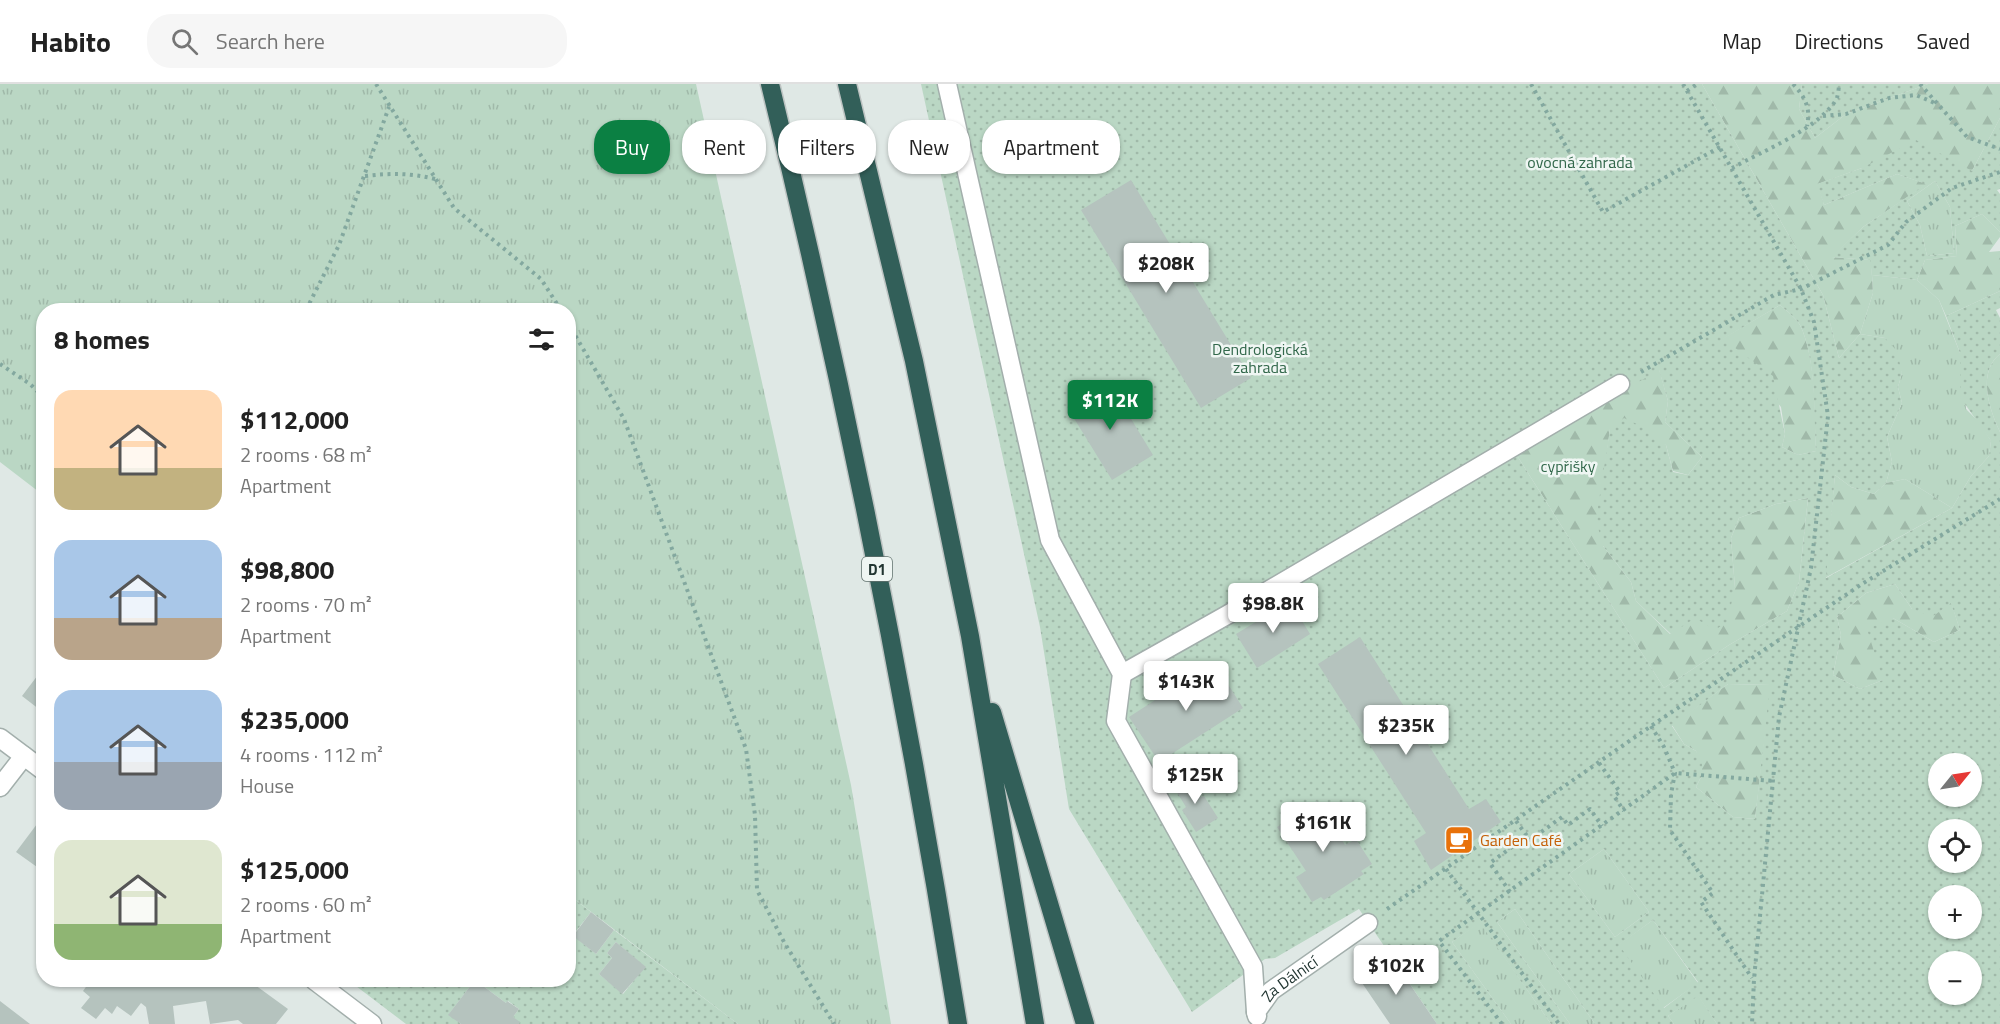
<!DOCTYPE html>
<meta charset="utf-8">
<style>
:root{--surface:#fff;--page:#f6f6f6;--text:#222;--muted:#767676;--line:#e0e0e0;--accent:#0b8043}
body{margin:0;font-family:"Titillium Web",sans-serif;background:var(--page);color:var(--text);height:100vh;display:flex;flex-direction:column;font-size:22px;white-space:nowrap}
*{box-sizing:border-box;margin:0}
p{font-size:20px;color:var(--muted)}
.icon{flex:none;width:33px;height:33px;fill:none;stroke:currentColor;stroke-width:2;stroke-linecap:round;stroke-linejoin:round}
.map{position:relative;flex:1;overflow:hidden}
.drawer{position:absolute;left:36px;top:219px;width:540px;height:684px;display:flex;flex-direction:column;background:var(--surface);border-radius:24px;box-shadow:0 2px 4px #0004}
.drawer>*{flex:none}
.hud{position:absolute;left:594px;top:36px;width:570px;height:54px;display:flex;gap:12px}
.needle{width:39px;rotate:60deg}
.tools{position:absolute;left:1928px;top:669px;display:grid;gap:12px}
.tools a{display:grid;place-items:center;width:54px;height:54px;border-radius:50%;background:var(--surface);box-shadow:0 2px 4px #0004;font-size:30px}
.price{position:absolute;translate:-50% -51px;padding:0 14px;border-radius:6px;background:#fff;color:#222;font-size:20px;line-height:39px;filter:drop-shadow(0 2px 3px #0008)}
.price::after{content:'';position:absolute;left:50%;top:36px;width:18px;height:14px;margin-left:-9px;background:inherit;clip-path:polygon(0 0,100% 0,50% 100%)}
.price.on{background:var(--accent);color:#fff}
ul{padding:0;list-style:none}
li{display:flex;align-items:center;gap:18px;height:150px;padding:0 18px}
li span{display:grid;place-items:center;flex:none;width:168px;height:120px;border-radius:18px;color:#555}
li>.icon{margin-inline-start:auto}
span .icon{width:72px;height:72px;fill:#fffc;stroke-width:1}
li b{font-size:26px}
h2{display:flex;justify-content:space-between;align-items:center;height:72px;padding:0 18px;font-size:26px}
.chip{padding:0 21px;border-radius:24px;background:var(--surface);box-shadow:0 2px 4px #0004;font-size:21px;line-height:54px}
.chip.on{background:var(--accent);color:#fff}
header{display:flex;align-items:center;gap:36px;box-sizing:border-box;height:84px;padding:0 30px;background:var(--surface);border-bottom:2px solid var(--line)}
header strong{font-size:28px}
nav{display:flex;gap:33px;margin-inline-start:auto;font-size:21px}
.search{width:420px;height:54px;background:var(--page);display:flex;align-items:center;gap:15px;box-sizing:border-box;padding:0 21px;border-radius:24px;color:var(--muted);font-size:22px}
.map>svg:first-child{display:block}
</style>
<header>
<strong>Habito</strong>
<div class="search"><svg class="icon" aria-label="search" viewBox="0 0 24 24"><circle cx="10" cy="10" r="6"/><path d="M15 15l6 6"/></svg>Search here</div>
<nav><a>Map</a><a>Directions</a><a>Saved</a></nav>
</header>
<div class="map">
<svg width="2000" height="940" viewBox="0 0 2000 940">
<defs>
<pattern id="grass-tufts" width="24" height="20" patternUnits="userSpaceOnUse" patternTransform="scale(1.5)"><rect width="24" height="20" fill="#bad7c4"/><path d="M3 7l-1-3M5 7V3M7 7l1-3M15 17l-1-3M17 17v-4M19 17l1-3" fill="none" stroke="#a0b9a9"/></pattern>
<pattern id="forest-firs" width="22" height="20" patternUnits="userSpaceOnUse" patternTransform="scale(1.5)"><rect width="22" height="20" fill="#bad7c4"/><path d="M5 1l3.5 6h-7zM16 11l3.5 6h-7z" fill="#a0b9a9"/></pattern>
<pattern id="garden-dots" width="8" height="8" patternUnits="userSpaceOnUse" patternTransform="scale(1.5)"><rect width="8" height="8" fill="#bad7c4"/><path d="M2 2h.1M6 6h.1" fill="none" stroke="#a0b9a9" stroke-width="1.8" stroke-linecap="round"/></pattern>
</defs>
<rect width="100%" height="100%" fill="#dfe8e5"/>
<!-- grass -->
<path fill="url(#grass-tufts)" d="M 0,0 L 696,0 L 851,701 L 891,940 L 738,940 L 569,811 L 568,226 L 44,226 L 43,411 L 0,378 Z
M 1935,97 L 1950,123 L 1954,169 L 1927,172 L 1920,141 L 1907,117 Z
M 1872,191 L 1917,196 L 1939,216 L 1960,269 L 1966,325 L 1980,339 L 1991,357 L 1989,372 L 1971,392 L 1952,424 L 1905,395 L 1886,399 L 1892,378 L 1887,353 L 1902,319 L 1898,303 L 1902,289 L 1885,254 L 1860,250 L 1873,209 Z
M 1604,765 L 1649,828 L 1615,853 L 1569,790 Z
M 1515,825 L 1595,940 L 1570,940 L 1497,838 Z
M 1653,836 L 1698,899 L 1663,924 L 1618,861 Z
M 1480,838 L 1551,940 L 1511,940 L 1452,858 Z
M 1698,911 L 1717,940 L 1674,940 L 1668,932 Z"/>
<!-- forest -->
<path fill="url(#forest-firs)" d="M 1702,0 L 1802,0 L 1799,25 L 1815,54 L 1846,30 L 1928,0 L 2000,0 L 2000,34 L 1972,87 L 1862,84 L 1818,100 L 1824,121 L 1897,90 L 1927,100 L 1863,143 L 1832,173 L 1871,176 L 1873,209 L 1860,250 L 1839,274 L 1823,211 Z
M 1982,130 L 2000,148 L 2000,153 L 1989,168 L 2000,167 L 2000,207 L 1946,232 L 1939,216 L 1917,196 L 1925,176 L 1957,172 L 1955,142 Z
M 1780,221 C 1787,227 1796,234 1800,241 C 1816,273 1815,331 1816,367 L 1798,371 L 1782,363 L 1785,350 L 1781,323 L 1722,255 Z
M 2000,270 L 2000,348 C 1989,325 1977,288 2000,270 Z
M 1659,285 L 1668,317 L 1665,338 L 1702,373 L 1688,391 L 1673,387 L 1666,361 L 1610,345 L 1604,390 L 1603,462 L 1631,498 L 1636,517 L 1670,550 L 1735,504 L 1731,454 L 1739,434 L 1776,420 L 1808,414 L 1799,498 L 1787,527 L 1729,561 L 1664,604 L 1516,370 Z
M 1835,391 L 1851,403 L 1874,410 L 1886,399 L 1905,395 L 1952,424 L 1825,494 Z
M 1895,500 L 1912,525 L 1951,518 L 1960,546 L 1934,558 L 1893,534 L 1883,596 L 1860,605 L 1833,591 L 1841,551 L 1837,533 L 1866,509 Z
M 1728,600 L 1771,601 L 1755,735 L 1733,733 L 1696,703 L 1702,691 L 1696,667 L 1684,660 L 1672,641 Z"/>
<!-- garden -->
<path fill="url(#garden-dots)" fill-rule="evenodd" d="M 921,0 L 1702,0 L 1823,211 L 1839,274 L 1860,250 L 1885,254 L 1897,267 L 1902,289 L 1898,303 L 1902,319 L 1887,353 L 1892,378 L 1886,399 L 1874,410 L 1851,403 L 1835,391 L 1826,494 L 1952,424 L 1971,392 L 1989,372 L 1991,357 L 1960,313 L 1960,269 L 1946,232 L 2000,207 L 2000,224 L 1996,226 L 2000,234 L 2000,270 C 1977,288 1989,325 2000,348 L 2000,940 L 1717,940 L 1698,912 L 1668,932 L 1674,940 L 1595,940 L 1515,825 L 1497,838 L 1570,940 L 1551,940 L 1480,839 L 1452,858 L 1511,940 L 1437,940 L 1359,825 L 1275,874 L 1265,875 L 1192,928 L 1069,725 L 1040,543 ZM 1780,221 C 1787,227 1796,234 1800,241 C 1816,273 1814,331 1816,367 L 1798,371 L 1782,363 L 1785,350 L 1773,292 L 1723,255 ZM 1659,286 L 1668,317 L 1665,338 L 1702,373 L 1688,391 L 1673,388 L 1666,361 L 1639,341 L 1624,334 L 1610,345 L 1596,436 L 1603,462 L 1631,498 L 1636,517 L 1671,550 L 1695,534 L 1715,546 L 1727,538 L 1735,504 L 1731,454 L 1739,434 L 1776,420 L 1808,414 L 1799,498 L 1787,527 L 1729,561 L 1664,604 L 1516,370 ZM 1895,500 L 1912,525 L 1932,533 L 1951,519 L 1960,546 L 1934,558 L 1893,534 L 1867,545 L 1883,596 L 1860,605 L 1833,591 L 1841,551 L 1837,533 L 1866,509 ZM 1728,600 L 1770,601 L 1755,735 L 1733,733 L 1696,703 L 1702,691 L 1702,678 L 1696,667 L 1684,660 L 1672,642 ZM 1938,680 L 1971,680 L 1971,712 L 1938,712 ZM 1938,746 L 1971,746 L 1971,778 L 1938,778 ZM 1604,765 L 1649,828 L 1615,853 L 1569,790 ZM 1938,812 L 1971,812 L 1971,844 L 1938,844 ZM 1653,836 L 1698,898 L 1664,924 L 1619,861 ZM 1938,878 L 1971,878 L 1971,910 L 1938,910 Z
M 1802,0 L 1928,0 L 1846,30 L 1815,54 L 1799,25 Z
M 2000,34 L 2000,105 L 1997,106 L 2000,110 L 2000,148 L 1982,130 L 1955,142 L 1957,172 L 1925,176 L 1917,196 L 1872,191 L 1870,176 L 1831,173 L 1863,143 L 1926,100 L 1897,90 L 1824,121 L 1817,100 L 1862,84 L 1916,56 L 1972,87 ZM 1935,97 L 1950,123 L 1954,169 L 1927,172 L 1920,141 L 1907,117 Z
M 569,811 L 591,828 L 573,851 L 596,870 L 614,846 L 738,940 L 519,940 L 513,933 L 519,925 L 508,917 L 506,919 L 475,896 L 449,930 L 461,940 L 406,940 L 348,896 L 568,896 ZM 616,858 L 645,883 L 623,910 L 599,890 L 612,874 L 607,869 Z"/>
<!-- building -->
<path fill="#b5c3be" d="M 1131,96 L 1251,294 L 1201,324 L 1081,126 Z
M 1108,297 L 1153,371 L 1112,396 L 1067,323 Z
M 1290,517 L 1310,550 L 1257,584 L 1236,550 Z
M 1360,553 L 1469,725 L 1486,715 L 1501,738 L 1431,786 L 1414,757 L 1426,749 L 1318,580 Z
M 1214,578 L 1243,624 L 1159,678 L 1129,633 Z
M 44,583 L 44,629 L 22,612 Z
M 1188,693 L 1201,713 L 1204,712 L 1218,734 L 1196,748 L 1182,726 L 1186,723 L 1173,702 Z
M 1317,717 L 1345,761 L 1356,755 L 1372,780 L 1361,787 L 1364,790 L 1324,816 L 1321,813 L 1312,818 L 1296,793 L 1306,787 L 1277,743 Z
M 40,736 L 44,739 L 44,788 L 16,768 Z
M 591,828 L 614,846 L 596,870 L 573,852 Z
M 616,858 L 646,883 L 622,910 L 599,890 L 612,874 L 607,869 Z
M 1392,874 L 1437,940 L 1390,940 L 1360,896 Z
M 83,896 L 248,896 L 288,925 L 276,940 L 243,940 L 238,936 L 210,940 L 206,917 L 173,922 L 175,940 L 149,940 L 146,923 L 141,919 L 131,932 L 117,922 L 112,930 L 105,924 L 96,935 L 81,924 L 90,913 L 83,907 L 88,900 Z
M 475,896 L 506,919 L 507,917 L 519,925 L 513,933 L 520,938 L 519,940 L 461,940 L 448,931 Z
M 0,917 L 30,940 L 0,940 Z"/>
<g fill="none" stroke-linecap="round" stroke-linejoin="round">
<!-- minor casing -->
<g stroke="#a3afac" stroke-width="21">
<g id="minor">
<path d="M 947,0 L 1050,456 L 1122,590 L 1116,637 L 1253,883 L 1256,928"/>
<path d="M 1122,590 L 1227,531 L 1620,300"/>
<path d="M 0,654 L 44,687"/>
<path d="M 0,703 L 24,672"/>
<path d="M 314,896 L 372,940"/>
<path id="s1" d="M 1257,932 L 1256,928 L 1271,907 L 1368,839"/>
</g>
</g>
<!-- highway casing -->
<g stroke="#bdc3c2" stroke-width="21">
<path id="highway" d="M 770,0 C 846,311 908,624 958,940
M 847,0 L 914,277 L 970,552 L 1035,940
M 992,628 L 1085,940"/>
</g>
<!-- path -->
<path stroke="#83a89f" stroke-width="4" stroke-dasharray="3 4.5" stroke-linecap="butt" d="M 376,0 L 454,124 L 541,195 L 561,226
M 1531,0 L 1603,128 L 1720,63
M 1683,0 L 1801,205 L 1814,238 L 1828,332 L 1811,484 L 1779,633 L 1754,895 L 1752,940
M 1793,0 C 1805,13 1811,24 1807,42
M 1920,0 L 1967,53 L 2000,65
M 1687,7 L 1697,0
M 1823,32 L 1846,30 L 1889,14 L 1916,11 L 1937,20
M 1732,84 C 1761,68 1822,43 1837,14 C 1838,10 1839,4 1839,0
M 365,92 C 390,89 411,89 435,95
M 306,226 L 339,161 L 389,23
M 568,239 L 624,335 L 746,665 L 755,731 L 757,806 L 784,858 L 834,940
M 0,280 L 30,300 L 44,314
M 1641,288 L 1774,211 L 1801,205 L 1888,161 L 1906,138 L 1952,104 L 2000,88
M 1651,642 L 1664,663 L 1675,689 L 1671,710 L 1670,746 L 1713,809 L 1701,818 L 1752,894
M 1599,679 L 1620,708 L 1614,712 L 1624,727
M 1516,737 L 1530,756 L 1562,733 L 1568,741 L 1590,725 L 1602,742
M 1446,785 L 1559,940
M 1510,808 L 1490,779 L 1527,752
M 1387,825 L 1651,642 L 1862,500 L 2000,415
M 1502,940 L 1439,857 L 1675,689 L 1773,697"/>
<!-- minor -->
<use href="#minor" stroke="#fff" stroke-width="18"/>
<!-- highway -->
<use href="#highway" stroke="#325f59" stroke-width="18"/>
</g>
<!-- icons -->
<defs>
<g id="cafe-square" transform="scale(1.5)"><rect x="-9" y="-9" width="18" height="18" rx="4" fill="#e8710a" stroke="#eff6f3"/><path d="M-5.5-4.5H6V0H3Q3 3.5 0 3.5H-2.5Q-5.5 3.5-5.5 0ZM3-3.2v2h1.7v-2ZM-6 4.5H4V6H-6Z" fill="#fff"/></g>
</defs>
<g fill-rule="evenodd">
<use href="#cafe-square" x="1459" y="756"/>
</g>
<g text-anchor="middle" dominant-baseline="central" stroke-width="5" stroke-linejoin="round" paint-order="stroke">
<!-- shield labels -->
<rect fill="#eff6f3" stroke="#60706c" stroke-width="1.5" x="862" y="473" width="30" height="24" rx="4.5"/>
<g font-size="15" font-weight="bold" fill="#223632">
<text x="877" y="485">D1</text>
</g>
<!-- park labels -->
<g font-size="16" fill="#32684b" stroke="#eff6f3">
<text x="1580" y="78">ovocná zahrada</text>
<text x="1260" y="265">Dendrologická<tspan x="1260" dy="18">zahrada</tspan></text>
<text x="1568" y="382">cypřišky</text>
</g>
<!-- food labels -->
<g font-size="16" fill="#c56008" stroke="#eff6f3" text-anchor="start">
<text x="1480" y="756">Garden Café</text>
</g>
<!-- street labels -->
<g font-size="16" fill="#223632" stroke="#eff6f3">
<text stroke="none"><textPath href="#s1" startOffset="52">Za Dálnicí</textPath></text>
</g>
</g>
</svg>
<div class="tools">
<a><svg class="needle" viewBox="-14 -14 28 28"><path d="M0-13l5 13h-10z" fill="#e53935"/><path d="M0 13l5-13h-10z" fill="#767676"/></svg></a>
<a><svg class="icon" aria-label="locate" viewBox="0 0 24 24"><circle cx="12" cy="12" r="6"/><path d="M12 2v4M12 18v4M2 12h4M18 12h4"/></svg></a>
<a>+</a>
<a>−</a>
</div>
<b class="price" style="left:1166px;top:210px">$208K</b>
<b class="price on" style="left:1110px;top:347px">$112K</b>
<b class="price" style="left:1273px;top:550px">$98.8K</b>
<b class="price" style="left:1186px;top:628px">$143K</b>
<b class="price" style="left:1406px;top:672px">$235K</b>
<b class="price" style="left:1195px;top:721px">$125K</b>
<b class="price" style="left:1323px;top:769px">$161K</b>
<b class="price" style="left:1396px;top:912px">$102K</b>
<div class="hud">
<a class="chip on">Buy</a>
<a class="chip">Rent</a>
<a class="chip">Filters</a>
<a class="chip">New</a>
<a class="chip">Apartment</a>
</div>
<section class="drawer">
<h2>8 homes<svg class="icon" aria-label="filters" viewBox="0 0 24 24"><path d="M4 7h16M4 17h16"/><circle cx="9" cy="7" r="2"/><circle cx="15" cy="17" r="2"/></svg></h2>
<ul>
<li><span style="background:linear-gradient(#ffd9b3 65%,#c2b280 0)"><svg class="icon" aria-label="home" viewBox="0 0 24 24"><path d="M3 11l9-7 9 7M6 9v11h12V9"/></svg></span><div><b>$112,000</b><p>2 rooms · 68 m²</p><p>Apartment</p></div></li>
<li><span style="background:linear-gradient(#a9c7e8 65%,#b9a48a 0)"><svg class="icon" aria-label="home" viewBox="0 0 24 24"><path d="M3 11l9-7 9 7M6 9v11h12V9"/></svg></span><div><b>$98,800</b><p>2 rooms · 70 m²</p><p>Apartment</p></div></li>
<li><span style="background:linear-gradient(#a9c7e8 60%,#9aa5b1 0)"><svg class="icon" aria-label="home" viewBox="0 0 24 24"><path d="M3 11l9-7 9 7M6 9v11h12V9"/></svg></span><div><b>$235,000</b><p>4 rooms · 112 m²</p><p>House</p></div></li>
<li><span style="background:linear-gradient(#dfe7d0 70%,#8fb573 0)"><svg class="icon" aria-label="home" viewBox="0 0 24 24"><path d="M3 11l9-7 9 7M6 9v11h12V9"/></svg></span><div><b>$125,000</b><p>2 rooms · 60 m²</p><p>Apartment</p></div></li>
</ul>
</section>
</div>
